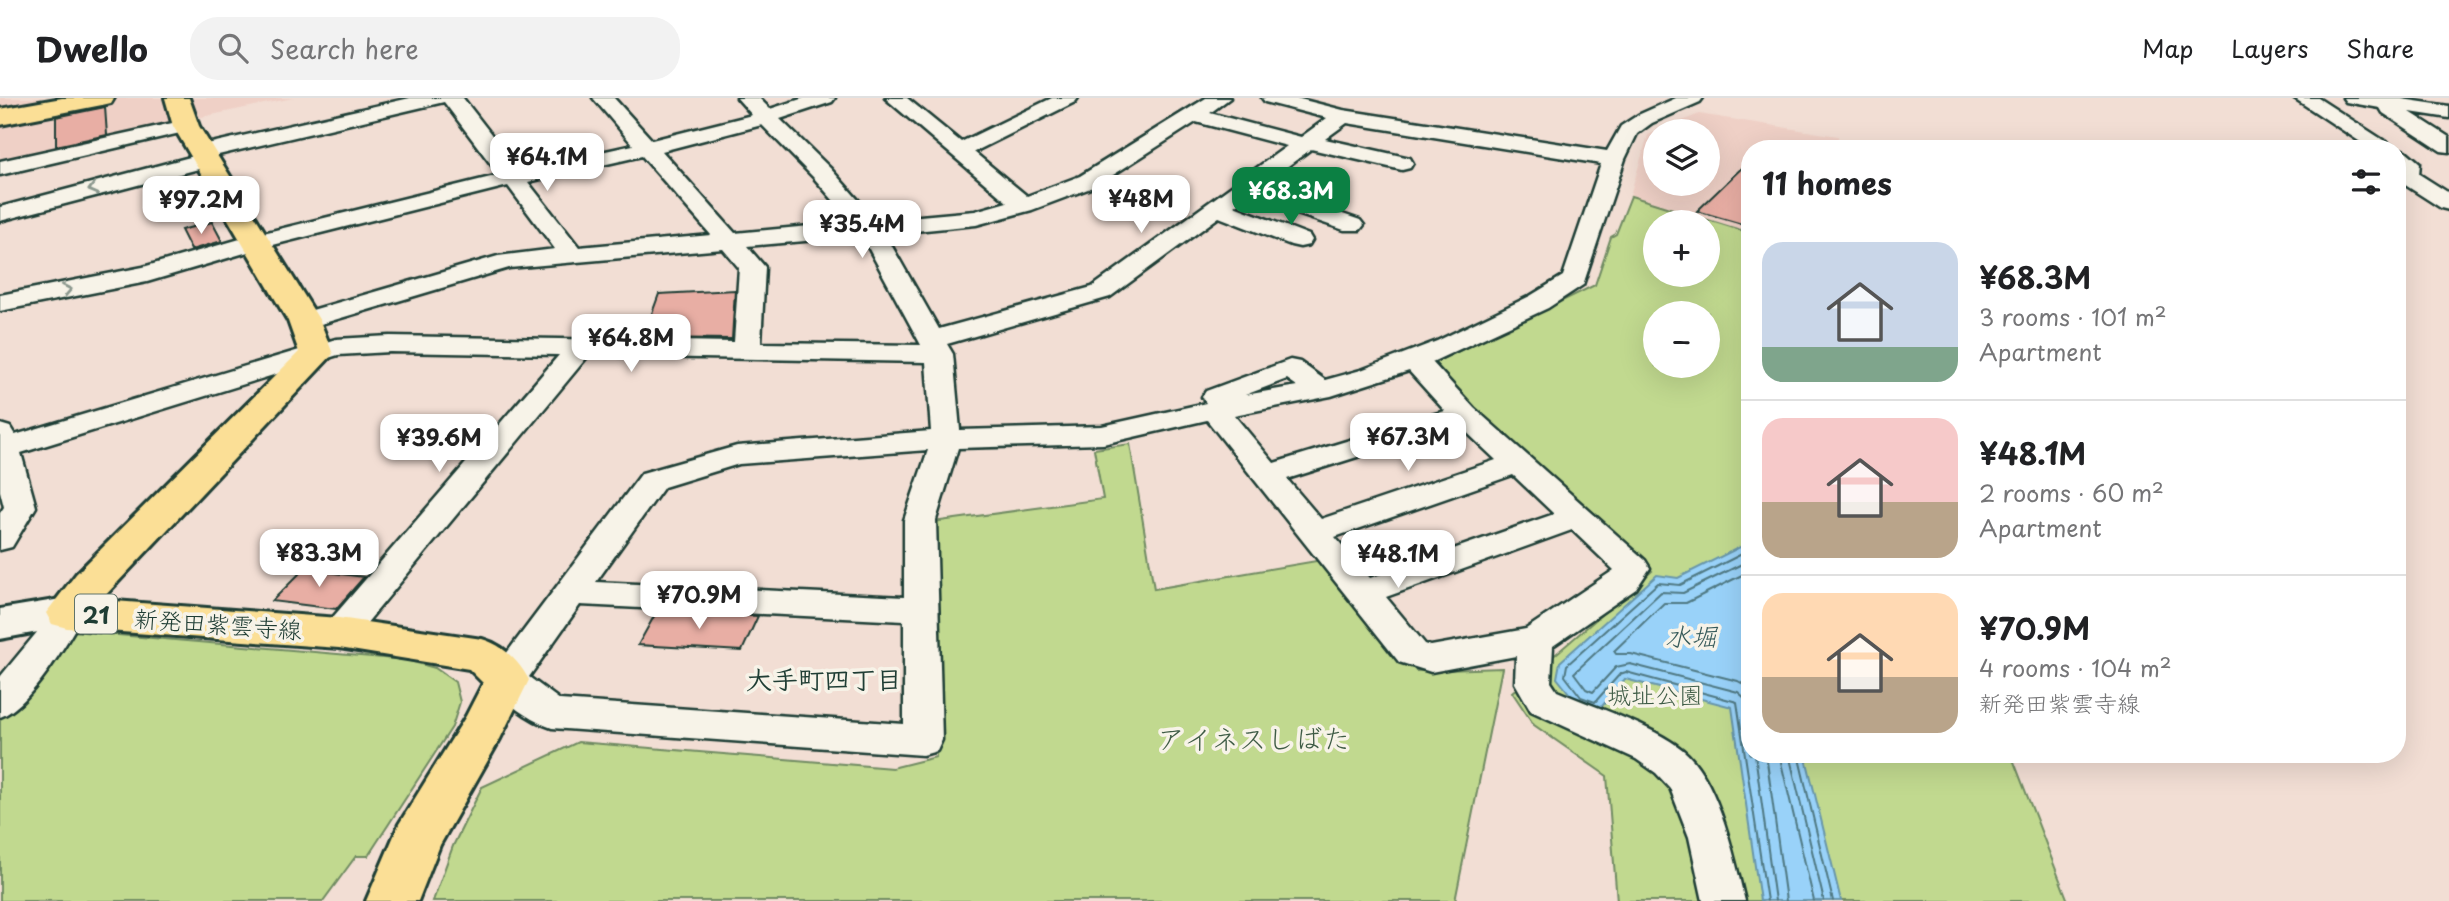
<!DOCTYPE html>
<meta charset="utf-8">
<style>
:root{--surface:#fff;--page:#f2f2f2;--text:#202124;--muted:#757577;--line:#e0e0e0;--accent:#0b8043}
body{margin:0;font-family:"Playpen Sans","Klee One",sans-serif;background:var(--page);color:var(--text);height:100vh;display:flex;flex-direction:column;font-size:26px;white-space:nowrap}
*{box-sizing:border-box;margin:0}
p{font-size:23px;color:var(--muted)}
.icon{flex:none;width:38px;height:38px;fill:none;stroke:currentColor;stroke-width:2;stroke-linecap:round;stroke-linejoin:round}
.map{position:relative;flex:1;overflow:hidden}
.drawer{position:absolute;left:1741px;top:42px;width:665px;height:623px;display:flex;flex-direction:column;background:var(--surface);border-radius:28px;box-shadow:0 7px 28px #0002}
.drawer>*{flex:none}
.buttons{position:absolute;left:1643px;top:21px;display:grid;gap:14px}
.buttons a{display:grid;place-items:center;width:77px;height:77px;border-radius:50%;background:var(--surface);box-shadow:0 7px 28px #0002;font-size:35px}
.price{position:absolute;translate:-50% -60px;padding:0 16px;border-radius:14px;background:#fff;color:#222;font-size:23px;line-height:46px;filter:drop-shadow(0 2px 4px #0008)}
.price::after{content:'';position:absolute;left:50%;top:42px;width:21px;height:16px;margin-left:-10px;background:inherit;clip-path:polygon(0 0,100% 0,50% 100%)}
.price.current{background:var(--accent);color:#fff}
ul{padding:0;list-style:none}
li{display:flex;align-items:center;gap:21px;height:175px;padding:0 21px}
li+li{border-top:2px solid var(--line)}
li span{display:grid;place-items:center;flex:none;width:196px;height:140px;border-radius:21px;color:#555}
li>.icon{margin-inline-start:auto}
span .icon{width:84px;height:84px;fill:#fffc;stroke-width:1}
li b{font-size:30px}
h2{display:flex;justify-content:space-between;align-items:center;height:84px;padding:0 21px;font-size:30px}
header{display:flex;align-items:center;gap:42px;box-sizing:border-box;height:98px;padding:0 35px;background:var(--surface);border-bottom:2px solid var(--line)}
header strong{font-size:33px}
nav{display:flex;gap:38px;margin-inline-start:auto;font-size:24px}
.search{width:490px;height:63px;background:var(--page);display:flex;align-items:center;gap:18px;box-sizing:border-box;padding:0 24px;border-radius:28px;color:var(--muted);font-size:26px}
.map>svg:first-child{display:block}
</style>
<header>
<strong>Dwello</strong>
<div class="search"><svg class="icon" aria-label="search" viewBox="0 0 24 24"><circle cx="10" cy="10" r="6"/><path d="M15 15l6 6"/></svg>Search here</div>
<nav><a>Map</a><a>Layers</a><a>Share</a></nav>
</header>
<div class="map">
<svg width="2449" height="803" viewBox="0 0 2449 803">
<rect width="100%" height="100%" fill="#f2ded4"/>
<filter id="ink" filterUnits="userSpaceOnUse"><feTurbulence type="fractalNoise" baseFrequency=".0143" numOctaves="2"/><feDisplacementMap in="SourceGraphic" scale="14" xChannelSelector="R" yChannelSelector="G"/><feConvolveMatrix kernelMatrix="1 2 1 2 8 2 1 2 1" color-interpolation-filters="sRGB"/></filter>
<g filter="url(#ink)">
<!-- built -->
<path fill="#efd0c6" d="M 0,0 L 293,0 L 0,61 Z
M 1699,16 L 1838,38 L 1837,51 L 1750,51 L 1750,134 L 1630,97 L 1648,37 L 1655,34 L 1656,86 L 1708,86 L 1708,33 L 1658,33 Z"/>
<!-- green -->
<path fill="#c1d98f" stroke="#708b62" stroke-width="2" fill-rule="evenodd" d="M 1631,98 L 1750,135 L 1750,656 L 2011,656 L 2068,803 L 1617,803 L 1607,678 L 1534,627 L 1512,594 L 1652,473 L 1639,461 L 1637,462 L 1430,267 L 1595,187 L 1611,139 L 1616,136 ZM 1656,124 L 1708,124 L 1708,177 L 1656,177 ZM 1656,215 L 1708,215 L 1708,268 L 1656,268 Z
M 1130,346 L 1154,491 L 1322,462 L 1416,573 L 1502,570 L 1455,803 L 433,803 L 453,748 L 482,689 L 578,644 L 892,670 L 936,659 L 925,425 L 1103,401 L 1094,351 Z
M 72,533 L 406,562 L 435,570 L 455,584 L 460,604 L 452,629 L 368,758 L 356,758 L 323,803 L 0,803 L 0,621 Z"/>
<!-- water -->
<path fill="#99d2f9" stroke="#6896aa" stroke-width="2" d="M 1750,444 L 1750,656 L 1805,656 L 1841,803 L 1760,803 L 1732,609 L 1625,581 L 1598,613 L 1577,605 L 1557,580 L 1560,564 L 1657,477 L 1678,480 Z"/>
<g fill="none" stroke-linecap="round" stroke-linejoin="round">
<!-- shore -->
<path stroke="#507983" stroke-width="2" d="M 1750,452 L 1680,487 L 1658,485 L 1567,567 L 1565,578 L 1581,599 L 1595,604 L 1620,576 L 1626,574 L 1737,604 L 1767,803
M 1750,462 L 1683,495 L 1661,494 L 1574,575 L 1586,591 L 1593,594 L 1616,569 L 1630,566 L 1738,594 L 1747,602 L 1750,619
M 1750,473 L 1686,505 L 1664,505 L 1614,553 L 1616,556 L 1631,556 L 1738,583 L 1750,590
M 1755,656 L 1775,803
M 1766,656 L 1786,803
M 1779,656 L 1814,803
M 1789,656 L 1824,803
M 1798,656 L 1833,803"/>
</g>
<!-- building -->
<path fill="#e8aea4" stroke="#1f3d34" stroke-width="2" d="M 105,9 L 107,37 L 56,48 L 56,19 Z
M 1750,62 L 1750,117 L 1742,126 L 1697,113 Z
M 212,124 L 222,143 L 191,152 L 181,132 Z
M 735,192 L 732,241 L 643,240 L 659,196 Z
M 304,471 L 364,479 L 336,511 L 272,503 Z
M 657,513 L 758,518 L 742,553 L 638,547 Z"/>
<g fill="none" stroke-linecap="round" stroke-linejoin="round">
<!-- street casing -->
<g stroke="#1f3d34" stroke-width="5">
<path id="street" d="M 410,0 L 463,0 L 519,72 L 633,47 L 593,0 L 614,0 L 652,42 L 752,17 L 737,0 L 759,0 L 770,11 L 804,0 L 835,0 L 832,4 L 780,21 L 830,70 L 876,122 L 975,113 L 1007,104 L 885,0 L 907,0 L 961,44 L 1052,0 L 1078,0 L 1075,4 L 974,54 L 1027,98 L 1080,78 L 1206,0 L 1230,0 L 1210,15 L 1301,39 L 1327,20 L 1265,4 L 1262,0 L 1296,0 L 1343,12 L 1607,53 L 1621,28 L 1638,17 L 1676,0 L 1703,0 L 1700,4 L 1652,25 L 1637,36 L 1625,61 L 1583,187 L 1548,210 L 1432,264 L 1474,310 L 1645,462 L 1650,470 L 1636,491 L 1553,548 L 1551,584 L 1557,593 C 1594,609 1652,627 1683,652 C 1719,682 1734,759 1745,803 L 1703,803 L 1689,739 L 1670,690 L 1656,675 L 1636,661 L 1531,613 L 1515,585 L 1516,558 L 1431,574 L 1399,564 L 1207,322 L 1103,346 L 958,350 L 936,422 L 942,642 L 937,653 L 923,657 L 552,630 C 530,623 500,602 489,582 L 494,572 L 642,375 L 737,348 L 931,333 L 926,264 L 588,258 L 351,544 L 339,548 L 327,544 L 321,535 L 327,526 L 559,257 L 390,254 L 338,257 L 21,355 L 36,409 L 12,449 L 0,452 L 0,415 L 4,409 L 0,393 L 0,326 L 10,329 L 15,337 L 336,241 L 390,238 L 734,244 L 739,170 L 723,151 L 509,170 L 304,231 L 295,229 L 291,223 L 295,217 L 498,158 L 555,151 L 508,88 L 265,149 L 147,184 L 0,213 L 0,197 L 143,169 L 247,139 L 499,77 L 444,4 L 214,58 L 217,62 L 214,67 L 0,123 L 0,109 L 194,58 L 191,54 L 194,49 ZM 1196,24 L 1287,48 L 1092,189 L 939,231 L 885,136 L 976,127 L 1032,112 L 1096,88 ZM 1347,25 L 1601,66 L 1563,178 L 1530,198 L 1437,243 L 1361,272 L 1325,282 L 1300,264 L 1290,262 L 1206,293 L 1202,299 L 1206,305 L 1102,328 L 960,332 L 953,256 L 947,246 L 1110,199 L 1219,119 L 1291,147 L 1300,149 L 1309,147 L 1312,142 L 1309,137 L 1234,108 L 1247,99 L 1344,132 L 1360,132 L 1364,127 L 1360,122 L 1261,88 L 1311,51 L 1402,72 L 1410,70 L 1413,65 L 1410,60 L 1325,41 ZM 762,27 L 814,80 L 852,124 L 735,135 L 662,53 ZM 642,58 L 711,137 L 579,149 L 528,84 ZM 862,138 L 921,247 L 761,245 L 765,169 L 747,148 ZM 1409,273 L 1445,313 L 1274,365 L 1234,317 L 1331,298 ZM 1287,281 L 1297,288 L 1245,297 ZM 1459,327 L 1496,362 L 1321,421 L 1287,381 ZM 928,352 L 904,422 L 904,499 L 596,484 L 664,389 L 739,366 ZM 1513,377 L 1554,416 L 1370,480 L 1335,439 ZM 1572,432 L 1614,472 L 1526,531 L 1431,548 L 1425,546 L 1386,499 ZM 580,507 L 904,523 L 904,626 L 560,602 L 529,579 Z
M 2294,0 L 2318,0 L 2397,51 L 2371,51 Z
M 2343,0 L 2395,0 L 2449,8 L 2449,20 L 2410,14 L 2449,39 L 2449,54 L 2441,53 L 2383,15 L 2380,10 L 2346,4 Z
M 186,22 L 193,24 L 197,28 L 193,32 L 0,77 L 0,63 Z
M 2398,51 L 2406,53 L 2420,65 L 2419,76 L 2449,95 L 2449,112 L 2441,110 L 2399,83 Z
M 67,503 L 79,506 L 84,515 C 69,542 29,610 0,619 L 0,579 L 38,533 L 55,506 Z"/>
</g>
<!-- secondary casing -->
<g stroke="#1f3d34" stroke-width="6">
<path id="secondary" d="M 67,500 L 82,504 L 88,515 L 82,526 L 0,541 L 0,511 Z"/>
</g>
<!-- primary casing -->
<g stroke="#1f3d34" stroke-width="6">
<path id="primary" d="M 62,0 L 114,0 L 111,5 L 102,7 L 0,27 L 0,11 Z
M 165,0 L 189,0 L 199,28 L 320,223 L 333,256 L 101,502 L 339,520 L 482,541 C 503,547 519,563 529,582 L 500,641 L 440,747 L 418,803 L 366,803 L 399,726 L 466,618 L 483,585 L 469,571 L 339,550 L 67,530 L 52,526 L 46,515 L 76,476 L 299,254 L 288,223 L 173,28 Z"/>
</g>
<!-- street -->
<use href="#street" fill="#f7f3e8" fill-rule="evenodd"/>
<!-- secondary -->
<use href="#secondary" fill="#f7f3e8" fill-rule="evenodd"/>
<!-- primary -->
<use href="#primary" fill="#fbdf96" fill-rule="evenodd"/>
</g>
<!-- one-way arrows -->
<defs><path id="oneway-chevron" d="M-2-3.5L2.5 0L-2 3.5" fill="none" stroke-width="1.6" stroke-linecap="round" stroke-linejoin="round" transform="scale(1.75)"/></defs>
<g stroke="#8b988e">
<use href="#oneway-chevron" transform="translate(93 91) rotate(165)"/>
<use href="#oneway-chevron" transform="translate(67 192) rotate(-11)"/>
</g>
</g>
<g text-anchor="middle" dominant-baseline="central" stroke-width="7" stroke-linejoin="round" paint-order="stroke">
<!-- shield labels -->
<rect fill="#f7f3e8" stroke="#60746a" stroke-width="2" x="75" y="496.5" width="42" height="39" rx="5"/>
<g font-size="23" font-weight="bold" fill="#1f3d34">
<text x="96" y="516">21</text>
</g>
<!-- street labels -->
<g font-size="24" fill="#1f3d34" stroke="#f7f3e8">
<text transform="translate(218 525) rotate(4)">新発田紫雲寺線</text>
</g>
<!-- park labels -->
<g font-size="24" fill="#3f5c46" stroke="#f7f3e8">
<text x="1655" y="596">城址公園</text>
</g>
<!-- water labels -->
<g font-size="26" font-style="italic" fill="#375b5b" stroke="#f7f3e8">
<text x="1691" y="537">水堀</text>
</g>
<!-- neighbourhood labels -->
<g font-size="26" font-weight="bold" fill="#1f3d34" stroke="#f7f3e8">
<text x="824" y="580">大手町四丁目</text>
</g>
<!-- near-park labels -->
<g font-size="28" fill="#3f5c46" stroke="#f7f3e8">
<text x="1254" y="639">アイネスしばた</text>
</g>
</g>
</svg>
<div class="buttons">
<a><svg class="icon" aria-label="layers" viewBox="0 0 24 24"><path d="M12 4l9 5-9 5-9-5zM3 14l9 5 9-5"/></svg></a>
<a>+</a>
<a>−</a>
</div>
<b class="price" style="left:547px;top:95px">¥64.1M</b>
<b class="price current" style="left:1291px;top:129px">¥68.3M</b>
<b class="price" style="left:1141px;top:137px">¥48M</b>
<b class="price" style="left:201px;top:138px">¥97.2M</b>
<b class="price" style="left:862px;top:162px">¥35.4M</b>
<b class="price" style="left:631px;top:276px">¥64.8M</b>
<b class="price" style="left:1408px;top:375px">¥67.3M</b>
<b class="price" style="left:439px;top:376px">¥39.6M</b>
<b class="price" style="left:319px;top:491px">¥83.3M</b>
<b class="price" style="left:1398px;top:492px">¥48.1M</b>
<b class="price" style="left:699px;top:533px">¥70.9M</b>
<section class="drawer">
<h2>11 homes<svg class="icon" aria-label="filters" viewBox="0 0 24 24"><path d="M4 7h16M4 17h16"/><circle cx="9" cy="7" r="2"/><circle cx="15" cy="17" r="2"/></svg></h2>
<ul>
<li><span style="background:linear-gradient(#c9d6e8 75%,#7fa58c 0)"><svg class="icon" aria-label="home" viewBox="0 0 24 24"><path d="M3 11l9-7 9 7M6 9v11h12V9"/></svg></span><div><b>¥68.3M</b><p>3 rooms · 101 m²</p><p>Apartment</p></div></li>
<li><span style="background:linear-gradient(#f6c9c9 60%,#b9a48a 0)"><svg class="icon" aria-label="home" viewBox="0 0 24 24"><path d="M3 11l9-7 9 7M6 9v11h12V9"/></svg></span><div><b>¥48.1M</b><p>2 rooms · 60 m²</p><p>Apartment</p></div></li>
<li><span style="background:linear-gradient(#ffd9b3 60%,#b9a48a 0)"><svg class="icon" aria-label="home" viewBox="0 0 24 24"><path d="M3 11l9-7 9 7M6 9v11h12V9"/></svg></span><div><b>¥70.9M</b><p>4 rooms · 104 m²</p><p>新発田紫雲寺線</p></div></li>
</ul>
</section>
</div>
